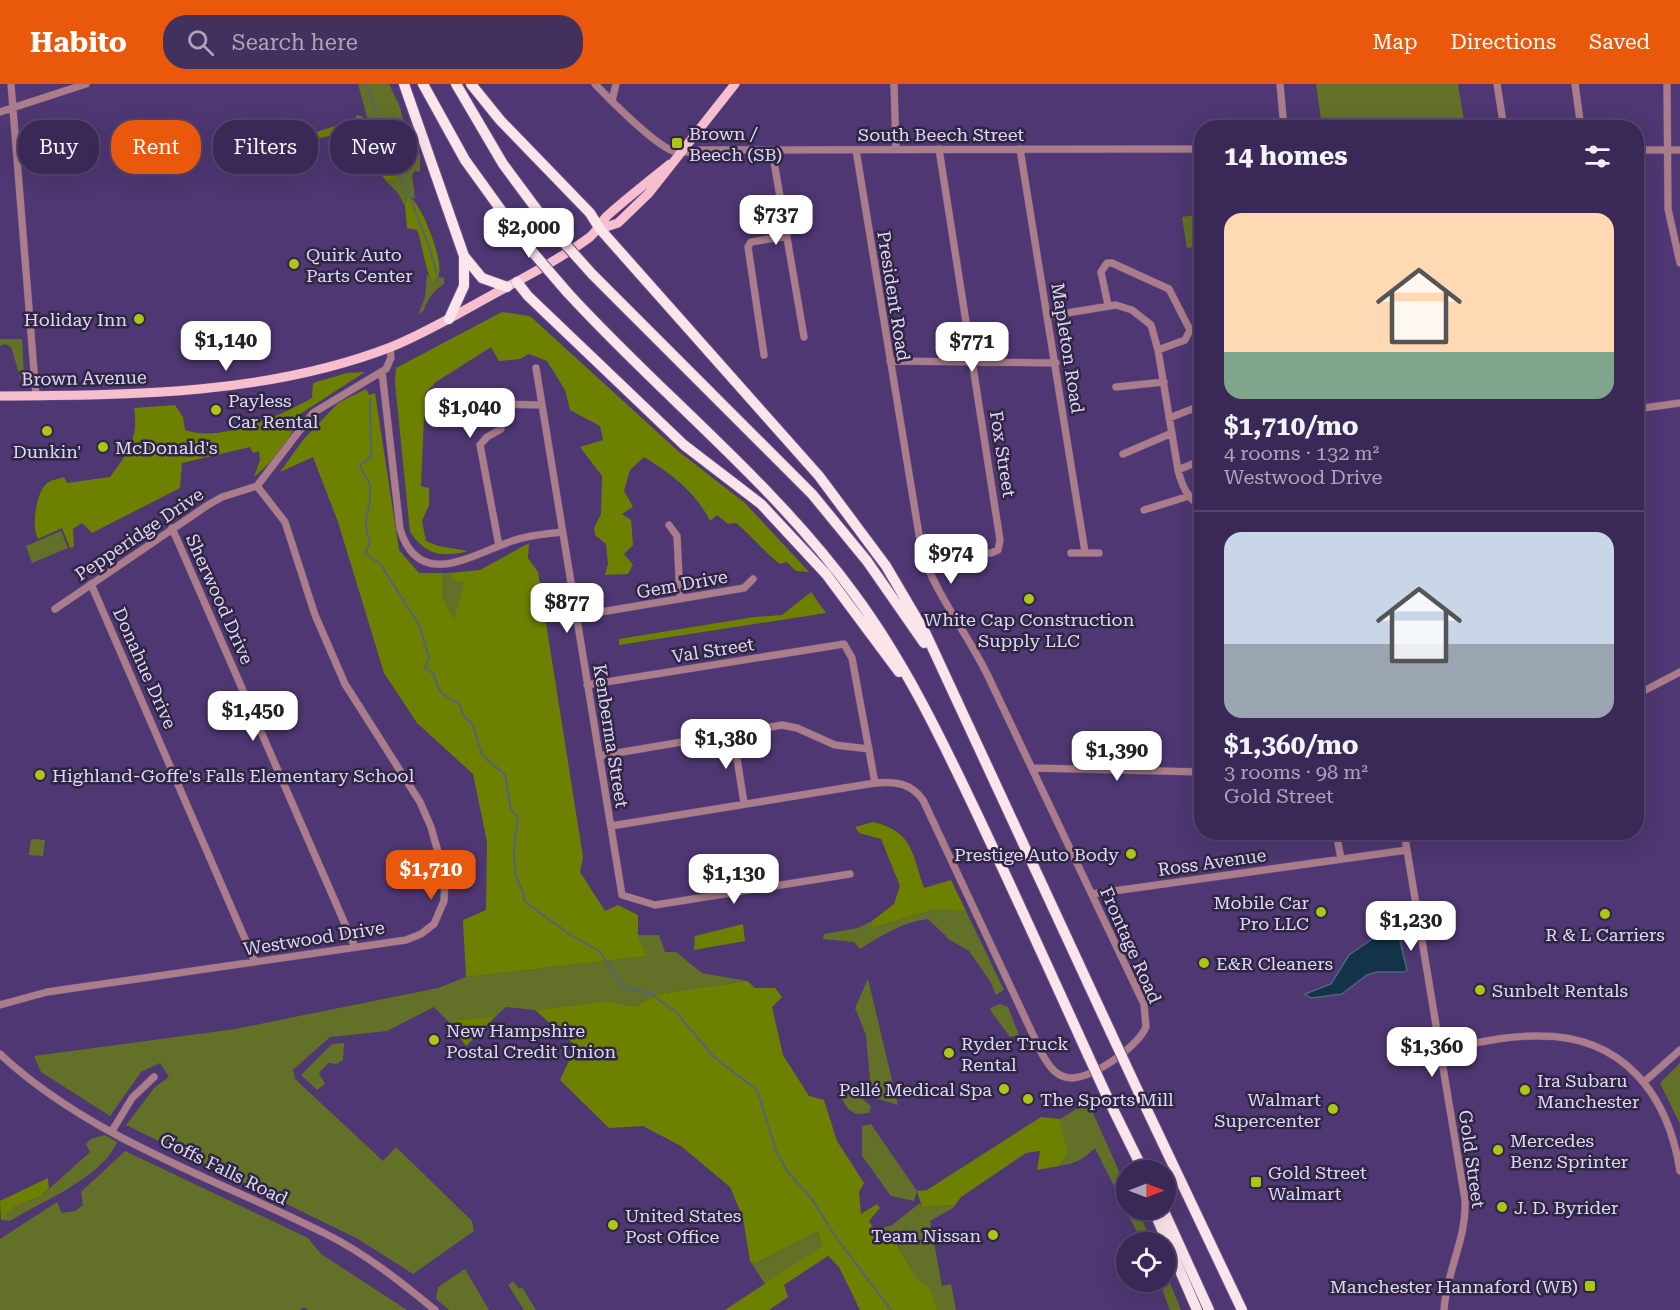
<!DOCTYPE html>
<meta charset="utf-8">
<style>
:root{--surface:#3a2956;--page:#41315c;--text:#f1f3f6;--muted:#aba6b9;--line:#54456c;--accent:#ea580c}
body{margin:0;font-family:"Roboto Serif",serif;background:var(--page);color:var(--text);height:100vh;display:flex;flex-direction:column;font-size:22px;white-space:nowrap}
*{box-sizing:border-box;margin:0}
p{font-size:20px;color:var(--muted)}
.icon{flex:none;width:33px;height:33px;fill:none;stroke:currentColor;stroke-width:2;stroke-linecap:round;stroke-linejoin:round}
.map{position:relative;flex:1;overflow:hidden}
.drawer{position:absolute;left:1194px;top:36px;width:450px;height:720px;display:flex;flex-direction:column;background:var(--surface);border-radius:24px;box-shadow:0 6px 24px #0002,0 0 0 2px var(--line)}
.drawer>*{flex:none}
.top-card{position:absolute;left:18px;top:36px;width:570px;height:54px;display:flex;gap:12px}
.needle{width:39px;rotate:90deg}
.buttons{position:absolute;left:1116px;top:1076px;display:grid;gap:12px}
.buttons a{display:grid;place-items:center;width:60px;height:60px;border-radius:50%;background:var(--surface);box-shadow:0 6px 24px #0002,0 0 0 2px var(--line);font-size:30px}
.price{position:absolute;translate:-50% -51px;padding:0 14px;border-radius:12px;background:#fff;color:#222;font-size:20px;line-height:39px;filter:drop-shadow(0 2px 3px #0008)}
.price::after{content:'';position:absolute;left:50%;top:36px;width:18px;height:14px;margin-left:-9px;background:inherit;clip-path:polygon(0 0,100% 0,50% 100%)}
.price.on{background:var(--accent);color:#fff}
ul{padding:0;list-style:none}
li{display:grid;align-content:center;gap:12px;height:318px;padding:0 30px}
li+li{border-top:2px solid var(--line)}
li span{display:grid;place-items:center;height:186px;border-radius:18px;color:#555}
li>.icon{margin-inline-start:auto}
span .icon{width:108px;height:108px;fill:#fffc;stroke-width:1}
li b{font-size:26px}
h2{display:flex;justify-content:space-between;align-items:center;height:72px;padding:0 30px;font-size:26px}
.chip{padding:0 21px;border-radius:24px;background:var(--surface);box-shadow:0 6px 24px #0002,0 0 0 2px var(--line);font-size:21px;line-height:54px}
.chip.on{background:var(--accent);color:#fff}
header{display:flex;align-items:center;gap:36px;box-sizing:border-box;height:84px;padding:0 30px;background:var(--accent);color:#fff}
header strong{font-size:28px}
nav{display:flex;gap:33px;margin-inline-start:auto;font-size:21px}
.search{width:420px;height:54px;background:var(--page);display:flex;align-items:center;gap:15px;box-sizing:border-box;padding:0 21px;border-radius:24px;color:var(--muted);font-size:22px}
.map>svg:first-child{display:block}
</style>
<header>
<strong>Habito</strong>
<div class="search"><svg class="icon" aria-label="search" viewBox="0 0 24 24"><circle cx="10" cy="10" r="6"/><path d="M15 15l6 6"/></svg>Search here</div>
<nav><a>Map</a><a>Directions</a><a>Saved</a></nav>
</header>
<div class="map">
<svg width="1680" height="1226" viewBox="0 0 1680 1226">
<rect width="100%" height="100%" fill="#4e3772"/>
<!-- green -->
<path fill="#627127" d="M 358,0 L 389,0 L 400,23 L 408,57 L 420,70 L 420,88 L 415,87 L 412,91 L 415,115 L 408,112 L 405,122 L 398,109 L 386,97 L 395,95 L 406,67 L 375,32 L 369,36 L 367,33 Z
M 1316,0 L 1458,0 L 1465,43 L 1322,43 Z
M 1195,131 L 1200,162 L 1187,164 L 1182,133 Z
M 427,190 L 433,197 L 439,190 L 439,193 L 444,194 L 444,200 C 436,204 426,217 424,226 L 418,231 L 425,213 Z
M 0,255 L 22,255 L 24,292 L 21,296 L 11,263 L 5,260 L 0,262 Z
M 61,447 L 68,464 L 32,479 L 26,462 Z
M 442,489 L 449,489 L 453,497 L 464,498 L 454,537 L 442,512 Z
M 31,755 L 45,756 L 43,772 L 29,771 Z
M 932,826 L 966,827 L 1004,906 L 996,911 L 990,897 L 969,867 L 950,856 L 928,835 C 903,838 882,851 860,865 L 854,858 L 823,855 L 824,850 L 858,844 L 872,837 L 872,844 Z
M 638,851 L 659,851 L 665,868 L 676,868 L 702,889 L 747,897 L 658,910 L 635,923 L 607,917 L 535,926 L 506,923 L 496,932 L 448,937 L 434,923 L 387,947 L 330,953 L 293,986 L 295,995 L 383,1077 L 396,1063 L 472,1137 L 474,1147 L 413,1190 L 358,1155 L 126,1041 L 155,1003 L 169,993 L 160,979 L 141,988 L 110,1032 L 41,988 L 34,972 L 235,945 L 438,904 L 466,893 L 647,872 Z
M 868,895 L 898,1021 L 875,1014 L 870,997 L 866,951 L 855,924 Z
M 1000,920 L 1008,923 L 1019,951 L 1010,953 L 991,927 L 990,924 Z
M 344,959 L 343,976 L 337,980 L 328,979 L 319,989 L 325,1000 L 317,1006 L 301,991 L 332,960 Z
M 1680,979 L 1680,1040 L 1660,999 Z
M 850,1010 L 858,1011 L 871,1022 L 869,1029 L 856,1030 L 848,1025 L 840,1012 Z
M 1088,1018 L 1126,1103 L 1126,1125 L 1137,1125 L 1152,1158 L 1142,1158 L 1095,1064 C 1084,1075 1075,1080 1059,1082 L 1068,1068 L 1060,1035 Z
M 871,1040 L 917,1107 L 914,1117 L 891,1112 L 862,1072 L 862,1042 Z
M 105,1051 L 117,1058 C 102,1094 42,1117 10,1137 L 1,1136 L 14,1123 L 41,1112 L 90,1068 L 86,1060 L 91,1055 Z
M 125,1067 L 308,1154 L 321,1170 L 407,1226 L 308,1226 L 304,1223 L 300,1226 L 0,1226 L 0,1155 L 57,1118 L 62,1129 L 75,1127 L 83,1121 L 81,1108 Z
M 920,1119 L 922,1123 L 955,1121 L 953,1124 L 930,1137 L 942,1202 L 951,1200 L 956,1226 L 938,1226 L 931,1206 L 915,1194 L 897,1159 L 877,1150 L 874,1146 L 892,1141 Z
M 816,1146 L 822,1162 L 765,1200 L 750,1177 L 758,1179 Z
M 465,1185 L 489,1226 L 449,1226 L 436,1215 L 438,1203 Z
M 1166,1189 L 1181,1226 L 1170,1226 L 1159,1197 L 1166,1197 Z
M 513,1197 L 519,1205 L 522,1203 L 536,1226 L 524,1226 L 508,1201 Z"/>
<!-- forest -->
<path fill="#6e8000" d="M 357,31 L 363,33 L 363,41 L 368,41 L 369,36 L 375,32 L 386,35 L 406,67 L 404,79 L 395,95 L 386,97 L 374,80 L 381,73 L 377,65 L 364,65 L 344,49 L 295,59 L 295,55 L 335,42 L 351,47 Z
M 408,112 C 421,117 443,175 439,190 C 438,193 435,195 433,198 C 425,188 423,161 417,146 L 407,144 L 405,122 Z
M 502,228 L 530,232 L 678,367 L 745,419 L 809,488 L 796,487 L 787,478 L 780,480 C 763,467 752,452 736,439 L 728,440 L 717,431 L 710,437 C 696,408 670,389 644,373 L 630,386 L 624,407 L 633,423 L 622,430 L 631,436 L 633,461 L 624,470 L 633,481 L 628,490 L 605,491 L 608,480 L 606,460 L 595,451 L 594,444 L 601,430 L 602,392 L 580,363 L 603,356 L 600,342 L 570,326 L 565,306 L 547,277 L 529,270 L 520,275 L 499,277 L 491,263 L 436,298 L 425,310 L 421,402 L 429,404 L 429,421 L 422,437 L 426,457 L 438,462 L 468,467 C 441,474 426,471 410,448 L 395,299 L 396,284 Z
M 365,288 L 297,332 C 295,354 271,379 254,393 L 260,376 L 259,367 L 253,369 L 250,363 L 182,379 L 180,404 L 92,449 L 82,439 L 73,445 L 74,463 L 70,464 L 62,444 L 38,455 C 31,443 36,410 46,400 C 50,396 59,395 64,393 L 67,399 L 110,393 C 128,369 139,355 134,324 L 175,321 L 183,333 L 185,346 C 220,359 280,332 312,314 L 313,299 L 347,289 Z
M 366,305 L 369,311 L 375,309 L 399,466 L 419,489 L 442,489 L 442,512 L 454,536 L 464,498 L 453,497 L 449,489 L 480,486 L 529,459 L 528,474 L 538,488 L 583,773 L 580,788 L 605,827 L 618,821 L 638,831 L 638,851 L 647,872 L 466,893 L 463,836 L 486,826 L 487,758 L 473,690 L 417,639 L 384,589 L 338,438 L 313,373 L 280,388 L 303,356 L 338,319 Z
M 811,508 L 826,529 L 619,561 L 619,555 L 754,533 L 782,531 Z
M 873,738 C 913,747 912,770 924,804 L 951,796 L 966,827 L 932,826 L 872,844 L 872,837 L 894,820 L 900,802 L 881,755 L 859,749 L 855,743 Z
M 743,840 L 745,857 L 694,866 L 695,852 Z
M 747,897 L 755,904 L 775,904 L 782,913 L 772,923 L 783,971 L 809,1012 L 824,1016 L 837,1057 L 864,1099 L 859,1108 L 861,1130 L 877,1120 L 880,1124 L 869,1137 L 877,1150 L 891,1149 L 915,1193 L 931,1206 L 938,1226 L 860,1226 L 839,1183 L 828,1172 L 784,1201 L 788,1213 L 769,1226 L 725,1226 L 822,1162 L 817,1147 L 757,1179 L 750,1177 L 743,1134 L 730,1103 L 681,1062 L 643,1042 L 609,1044 L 560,996 L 576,962 L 535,926 L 607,917 L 635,923 L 658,910 Z
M 496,932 L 466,962 L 448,937 Z
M 1041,1033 L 1060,1035 L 1068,1068 L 1059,1082 L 1037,1086 L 1040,1067 L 1026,1069 L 961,1113 L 955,1121 L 922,1123 L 917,1107 L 927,1106 Z
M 48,1094 L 49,1104 L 41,1112 L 14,1123 L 1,1136 L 0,1117 Z"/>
<!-- water -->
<path fill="#123348" stroke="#50647d" stroke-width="1.5" d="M 1391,842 L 1397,844 L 1407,886 L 1405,888 L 1377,888 L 1367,891 L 1342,910 L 1311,914 L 1305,910 L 1331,900 L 1349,871 Z"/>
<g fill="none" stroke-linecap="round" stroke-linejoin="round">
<!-- stream -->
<path stroke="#50647d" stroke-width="2" d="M 366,0 L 428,160 L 439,197
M 370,315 L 371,373 L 360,381 C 361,389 369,394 370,402 C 373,426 360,430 370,459 L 365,469 L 381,481 L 419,541 L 429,573 L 425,584 L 434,590 C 437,607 443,613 459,619 L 463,631 L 473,641 L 482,671 L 505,691 L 511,725 L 518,734 C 515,751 512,773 516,791 C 518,801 525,806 524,817 L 569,850 L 599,867 L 624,904 L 649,909 L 676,928 L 714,973 L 757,1006 L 776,1066 L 787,1087 L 812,1115 L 833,1149 L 891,1226"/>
<!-- minor casing -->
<g stroke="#68538a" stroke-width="8">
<path id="minor" d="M 11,0 L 36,312
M 595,0 C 610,16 654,60 673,67 C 682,70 692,67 701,66 L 1202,65
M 894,0 L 896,66
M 1280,0 L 1284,44
M 1497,0 L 1504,44
M 1575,0 L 1581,44
M 1667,0 L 1668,125 L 1680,179
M 612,17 L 616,0
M 0,28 L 86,0
M 1020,65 L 1085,468
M 772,66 L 804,253
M 1636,66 L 1680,66
M 1108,221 L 1101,188 L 1107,179 L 1112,179 L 1169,205 L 1190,246 L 1185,256 L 1158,266
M 1048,232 L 1116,221 L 1132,226 L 1151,241 L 1158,266 L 1178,386 C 1182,402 1187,414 1202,423
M 764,271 L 748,163 L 751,158 L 787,152
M 890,277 L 1056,279
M 536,284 L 622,811 L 655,821 L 850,790
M 382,288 L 400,445 C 419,508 473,470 512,457 C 528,451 545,450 562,448
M 1116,303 L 1164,298
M 1636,325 L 1680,319
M 1169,334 L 1200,322
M 1123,370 L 1172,349
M 1178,386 L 1202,376
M 1144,426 L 1189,412
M 669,441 L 677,452 L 680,515
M 172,444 L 355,863
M 499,462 L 480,361 L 487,353 L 501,345 L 495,320 L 542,321
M 922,469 L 991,469 L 998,466 L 1000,456 L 939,65
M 1071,469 L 1099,469
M 91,500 L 255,878
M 55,525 L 208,421 L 222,413 L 257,402 L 313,329 L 386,285 L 391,274 L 390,263
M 577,532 L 744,504 L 753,495
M 587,601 L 844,560 L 852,574 L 875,699
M 1636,611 L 1680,588
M 733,649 L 744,719
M 599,672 L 782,641 L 797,644 L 835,661 L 869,665
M 1033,684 L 1202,688
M 611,742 L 875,699 C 895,697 911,699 923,716 L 1042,970 C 1048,980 1054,990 1065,993 C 1087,1000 1138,963 1146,943 L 1144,920 C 1091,810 1040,699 987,590 C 967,549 937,512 922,469 L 856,66
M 1336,748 L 1341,775
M 1404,748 L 1465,1116 C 1467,1155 1446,1188 1444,1226
M 1092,810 L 1407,766
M 0,921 L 47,908 L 406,856 L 421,850 L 434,840 L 444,817 L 445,793 L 431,743 L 420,718 L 345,600 L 315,531 L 285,438 L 257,402
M 1440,966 C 1473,960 1506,951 1540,952 C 1623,952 1668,1010 1680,1087
M 0,970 C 91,1055 217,1095 326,1150 C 366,1170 401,1198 435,1226
M 1644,998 L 1680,966
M 112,1047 L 132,1014 L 154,993"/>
</g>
<!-- major casing -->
<g stroke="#68538a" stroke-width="10">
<path id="major" d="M 600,145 L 618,139 L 649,109 L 735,0
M 0,312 C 131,311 267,311 391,263 C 426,249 459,229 492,211 C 525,193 560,175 590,153 C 598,146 600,139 607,132 C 627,114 649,97 670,80"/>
</g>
<!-- highway casing -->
<g stroke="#68538a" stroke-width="12">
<path id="highway" d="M 404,0 L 464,172 L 482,194 L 507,203
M 423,0 L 465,76 L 524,158
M 456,0 L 503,80 L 549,142
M 471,0 L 500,36 L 590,129 L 600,145 L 819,392 L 886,482 L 926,550 L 1111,949
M 592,190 L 812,410 L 867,477 L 924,559
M 517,198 L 528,212 L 684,361 L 761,420 L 826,490 L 899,588
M 567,208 C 661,311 773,398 855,511 C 905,579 942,656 978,732 C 1016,812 1052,892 1088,971
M 449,235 L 464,202 L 464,172
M 1138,1007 L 1242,1226
M 1110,1019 L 1143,1086
M 1153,1125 L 1197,1226
M 1163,1125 L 1209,1226"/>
</g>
<!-- minor -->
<use href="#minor" stroke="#ab7d8a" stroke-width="7"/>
<!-- major -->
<use href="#major" stroke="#f7bece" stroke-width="9"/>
<!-- highway -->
<use href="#highway" stroke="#fbe4ea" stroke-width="10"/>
<!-- highway-bridge casing -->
<g stroke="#68538a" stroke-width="12" stroke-linecap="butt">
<path id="highway-bridge" d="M 549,142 L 592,190
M 524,158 L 567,208
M 1111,949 L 1138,1007
M 1088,971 L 1110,1019"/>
</g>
<!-- highway-bridge -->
<use href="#highway-bridge" stroke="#fbe4ea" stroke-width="10"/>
</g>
<!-- markers -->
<g fill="#abc615" stroke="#2f2641" stroke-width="2">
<rect x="671" y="53" width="12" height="12" rx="3"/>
<circle cx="294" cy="180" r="6"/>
<circle cx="139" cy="235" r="6"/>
<circle cx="216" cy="326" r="6"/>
<circle cx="47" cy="347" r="6"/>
<circle cx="103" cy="363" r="6"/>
<circle cx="1029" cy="515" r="6"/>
<circle cx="40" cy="691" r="6"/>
<circle cx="1131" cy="770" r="6"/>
<circle cx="1321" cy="828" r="6"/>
<circle cx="1605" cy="830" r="6"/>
<circle cx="1204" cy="879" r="6"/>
<circle cx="1480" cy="906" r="6"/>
<circle cx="434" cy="956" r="6"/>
<circle cx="949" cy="969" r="6"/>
<circle cx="1004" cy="1005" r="6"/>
<circle cx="1525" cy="1006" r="6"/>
<circle cx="1028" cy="1015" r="6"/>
<circle cx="1333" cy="1025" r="6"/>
<circle cx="1498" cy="1066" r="6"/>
<rect x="1250" y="1092" width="12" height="12" rx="3"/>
<circle cx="1502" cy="1123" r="6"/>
<circle cx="613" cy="1141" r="6"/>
<circle cx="993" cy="1151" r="6"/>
<rect x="1584" y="1196" width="12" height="12" rx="3"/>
</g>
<g text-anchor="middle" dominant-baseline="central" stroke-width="5" stroke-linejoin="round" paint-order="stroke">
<!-- poi labels -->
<g font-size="18" fill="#e0d5f8" stroke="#2f2641" text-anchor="start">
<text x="689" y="49">Brown /<tspan x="689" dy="21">Beech (SB)</tspan></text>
<text x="306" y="170">Quirk Auto<tspan x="306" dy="21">Parts Center</tspan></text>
<text x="127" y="235" text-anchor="end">Holiday Inn</text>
<text x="228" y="316">Payless<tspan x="228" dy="21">Car Rental</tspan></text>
<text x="115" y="363">McDonald's</text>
<text x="47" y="367" text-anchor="middle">Dunkin'</text>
<text x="1029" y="535" text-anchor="middle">White Cap Construction<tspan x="1029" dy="21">Supply LLC</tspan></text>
<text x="52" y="691">Highland-Goffe's Falls Elementary School</text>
<text x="1119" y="770" text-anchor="end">Prestige Auto Body</text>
<text x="1309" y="818" text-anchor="end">Mobile Car<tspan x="1309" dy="21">Pro LLC</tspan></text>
<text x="1605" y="850" text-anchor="middle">R &amp; L Carriers</text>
<text x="1216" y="879">E&amp;R Cleaners</text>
<text x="1492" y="906">Sunbelt Rentals</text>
<text x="446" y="946">New Hampshire<tspan x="446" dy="21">Postal Credit Union</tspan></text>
<text x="961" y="959">Ryder Truck<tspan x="961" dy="21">Rental</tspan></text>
<text x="1537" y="996">Ira Subaru<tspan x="1537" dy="21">Manchester</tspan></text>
<text x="992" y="1005" text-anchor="end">Pellé Medical Spa</text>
<text x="1040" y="1015">The Sports Mill</text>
<text x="1321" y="1015" text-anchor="end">Walmart<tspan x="1321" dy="21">Supercenter</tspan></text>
<text x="1510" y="1056">Mercedes<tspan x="1510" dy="21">Benz Sprinter</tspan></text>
<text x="1268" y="1088">Gold Street<tspan x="1268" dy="21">Walmart</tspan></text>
<text x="1514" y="1123">J. D. Byrider</text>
<text x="625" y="1131">United States<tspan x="625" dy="21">Post Office</tspan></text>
<text x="981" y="1151" text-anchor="end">Team Nissan</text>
<text x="1578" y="1202" text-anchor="end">Manchester Hannaford (WB)</text>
</g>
<!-- street labels -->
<g font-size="18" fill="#e0d5f8" stroke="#2f2641">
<text x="941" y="50">South Beech Street</text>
<text transform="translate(894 212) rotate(81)">President Road</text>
<text transform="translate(1068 264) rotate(81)">Mapleton Road</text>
<text transform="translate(84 294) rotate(-1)">Brown Avenue</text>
<text transform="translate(1003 370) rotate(81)">Fox Street</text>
<text transform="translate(139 450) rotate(-34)">Pepperidge Drive</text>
<text transform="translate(682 500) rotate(-10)">Gem Drive</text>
<text transform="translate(220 515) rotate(66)">Sherwood Drive</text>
<text transform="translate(713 566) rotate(-9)">Val Street</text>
<text transform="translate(145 584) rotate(66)">Donahue Drive</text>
<text transform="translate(611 652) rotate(81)">Kenberma Street</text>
<text transform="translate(1212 778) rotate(-8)">Ross Avenue</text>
<text transform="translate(314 854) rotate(-9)">Westwood Drive</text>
<text transform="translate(1131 861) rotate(66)">Frontage Road</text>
<text transform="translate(1472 1075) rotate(82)">Gold Street</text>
<text transform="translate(224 1085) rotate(26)">Goffs Falls Road</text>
</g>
</g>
</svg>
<div class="buttons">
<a><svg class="needle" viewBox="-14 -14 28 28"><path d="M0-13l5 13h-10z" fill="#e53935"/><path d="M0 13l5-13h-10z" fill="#aba6b9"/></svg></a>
<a><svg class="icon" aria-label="locate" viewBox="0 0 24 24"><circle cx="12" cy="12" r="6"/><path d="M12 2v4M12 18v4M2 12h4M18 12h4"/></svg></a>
</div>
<b class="price" style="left:776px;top:162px">$737</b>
<b class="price" style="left:529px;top:175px">$2,000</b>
<b class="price" style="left:226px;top:288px">$1,140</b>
<b class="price" style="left:972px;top:289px">$771</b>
<b class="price" style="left:470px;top:355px">$1,040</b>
<b class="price" style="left:951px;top:501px">$974</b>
<b class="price" style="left:567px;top:550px">$877</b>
<b class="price" style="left:253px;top:658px">$1,450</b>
<b class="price" style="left:726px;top:686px">$1,380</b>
<b class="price" style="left:1117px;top:698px">$1,390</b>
<b class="price on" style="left:431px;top:817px">$1,710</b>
<b class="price" style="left:734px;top:821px">$1,130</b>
<b class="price" style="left:1411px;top:868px">$1,230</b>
<b class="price" style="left:1432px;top:994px">$1,360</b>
<div class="top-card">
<a class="chip">Buy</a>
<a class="chip on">Rent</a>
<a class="chip">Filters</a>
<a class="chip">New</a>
</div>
<section class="drawer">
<h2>14 homes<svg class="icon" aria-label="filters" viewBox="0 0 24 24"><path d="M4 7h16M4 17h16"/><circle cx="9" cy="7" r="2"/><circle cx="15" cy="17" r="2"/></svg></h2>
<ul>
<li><span style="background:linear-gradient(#ffd9b3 75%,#7fa58c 0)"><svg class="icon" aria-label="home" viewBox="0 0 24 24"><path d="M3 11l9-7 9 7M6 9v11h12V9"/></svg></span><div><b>$1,710/mo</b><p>4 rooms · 132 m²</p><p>Westwood Drive</p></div></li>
<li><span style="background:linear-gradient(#c9d6e8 60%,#9aa5b1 0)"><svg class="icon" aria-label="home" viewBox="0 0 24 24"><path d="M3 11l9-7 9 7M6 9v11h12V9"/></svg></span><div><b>$1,360/mo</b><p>3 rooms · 98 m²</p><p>Gold Street</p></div></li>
</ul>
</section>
</div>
